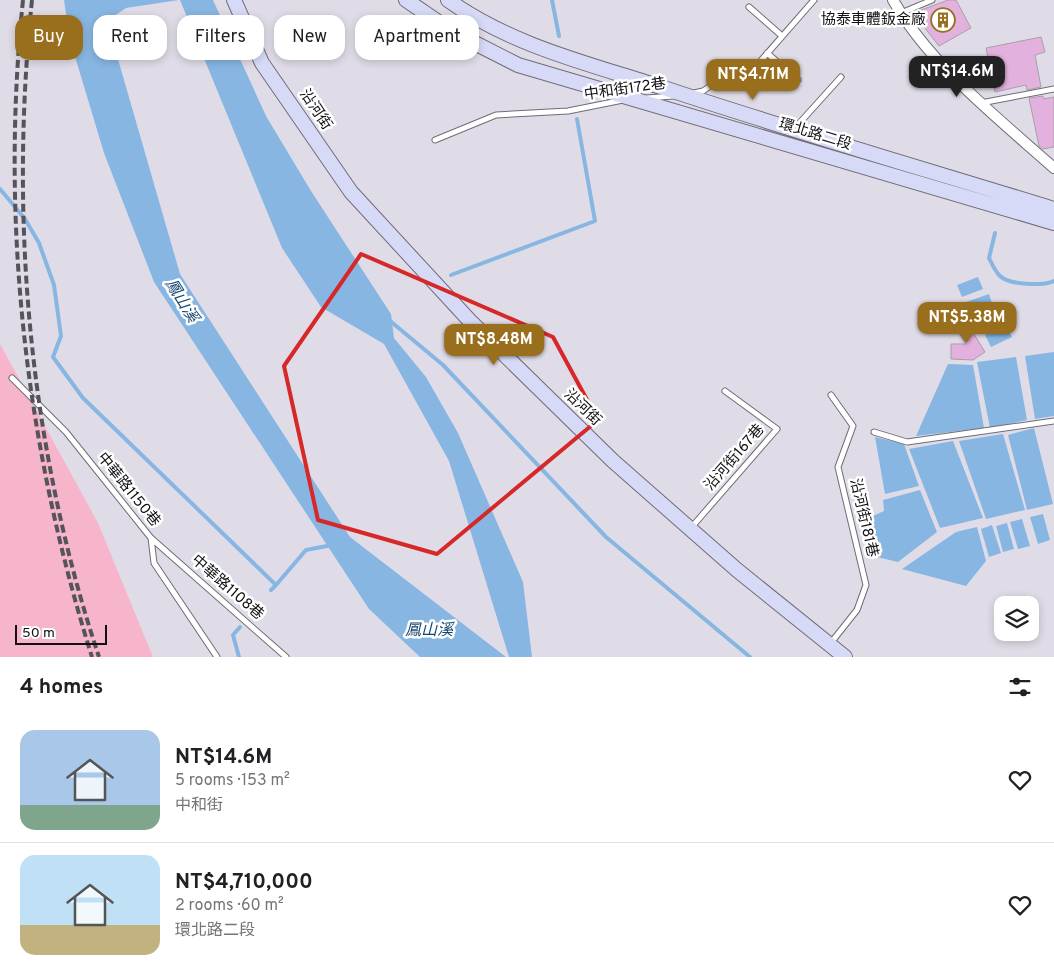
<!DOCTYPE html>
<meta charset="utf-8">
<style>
:root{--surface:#fff;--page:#f2f2f2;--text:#202124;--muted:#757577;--line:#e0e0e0;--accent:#996e1c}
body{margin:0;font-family:Overpass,"Noto Sans TC",sans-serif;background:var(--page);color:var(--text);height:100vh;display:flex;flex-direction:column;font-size:19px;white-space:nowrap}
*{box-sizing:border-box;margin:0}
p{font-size:16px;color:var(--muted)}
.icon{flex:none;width:28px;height:28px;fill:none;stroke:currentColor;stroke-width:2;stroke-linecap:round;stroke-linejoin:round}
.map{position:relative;height:657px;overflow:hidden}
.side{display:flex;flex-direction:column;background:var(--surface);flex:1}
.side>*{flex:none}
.top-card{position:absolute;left:15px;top:15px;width:500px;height:45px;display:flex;gap:10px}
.controls{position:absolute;left:994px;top:596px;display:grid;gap:10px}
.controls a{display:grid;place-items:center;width:45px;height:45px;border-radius:10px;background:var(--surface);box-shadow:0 2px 8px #0003;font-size:25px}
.scale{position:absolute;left:15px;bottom:12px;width:92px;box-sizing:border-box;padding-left:5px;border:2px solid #121014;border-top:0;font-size:14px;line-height:18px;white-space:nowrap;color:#121014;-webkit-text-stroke:4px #fff;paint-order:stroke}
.price{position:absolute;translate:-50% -42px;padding:0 11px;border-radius:10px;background:var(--accent);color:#fff;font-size:16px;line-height:32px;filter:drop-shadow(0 1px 2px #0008)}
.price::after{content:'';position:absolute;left:50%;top:30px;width:15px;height:11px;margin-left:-8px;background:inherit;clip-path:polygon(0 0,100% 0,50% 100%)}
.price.selected{background:#222;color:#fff}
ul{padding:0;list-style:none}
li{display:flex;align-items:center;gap:15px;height:125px;padding:0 20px}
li+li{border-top:1px solid var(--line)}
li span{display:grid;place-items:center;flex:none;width:140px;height:100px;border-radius:15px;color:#555}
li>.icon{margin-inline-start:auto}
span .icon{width:60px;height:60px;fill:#fffc;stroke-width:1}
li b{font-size:21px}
h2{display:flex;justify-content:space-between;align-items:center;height:60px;padding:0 20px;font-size:21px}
.tag{padding:0 18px;border-radius:15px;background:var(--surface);box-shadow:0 2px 8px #0003;font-size:18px;line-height:45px}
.tag.selected{background:var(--accent);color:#fff}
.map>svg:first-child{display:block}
</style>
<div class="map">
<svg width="1054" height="657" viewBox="0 0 1054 657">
<rect width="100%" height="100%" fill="#e0dce7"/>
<!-- green -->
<path fill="#f6b5cb" d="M 0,344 L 98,523 L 153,657 L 0,657 Z"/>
<!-- water -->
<path fill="#88b6e3" d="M 64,0 L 179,0 L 126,8 L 107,21 L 180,274 L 350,537 L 506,657 L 420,657 L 369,609 L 154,282 L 104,153 L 70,40 Z
M 180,0 L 213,0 L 266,116 L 311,191 L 391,314 L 394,338 L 426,377 L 458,433 L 523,582 L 532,657 L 509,657 L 449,461 L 384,344 L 321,307 L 282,248 Z
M 978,277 L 983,289 L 962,297 L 957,285 Z
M 989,294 L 993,306 L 970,313 L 966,302 Z
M 997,309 L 1003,321 L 981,331 L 975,318 Z
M 1006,325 L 1012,337 L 991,347 L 985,335 Z
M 1054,352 L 1054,416 L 1035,419 L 1025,356 Z
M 1016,357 L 1027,420 L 990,428 L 977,362 Z
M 948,364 L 973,365 L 984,428 L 916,436 Z
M 1034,428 L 1053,504 L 1027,510 L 1008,435 Z
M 1003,434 L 1025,510 L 986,519 L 959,441 Z
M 875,437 L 904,444 L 919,486 L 885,494 Z
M 953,441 L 983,518 L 940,528 L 909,449 Z
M 920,490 L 937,532 L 898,562 L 873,556 L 864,520 L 884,511 L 883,500 Z
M 1043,514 L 1050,540 L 1038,544 L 1030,517 Z
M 1022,519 L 1030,546 L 1018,549 L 1010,522 Z
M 1007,523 L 1014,549 L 1003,552 L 996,526 Z
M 992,525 L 1001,553 L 989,557 L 981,529 Z
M 977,527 L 986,561 L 966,586 L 902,569 L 956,532 Z"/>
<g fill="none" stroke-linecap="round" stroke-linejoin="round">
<!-- stream -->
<path stroke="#88b6e3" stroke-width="4" d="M 552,0 L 559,36
M 0,189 L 25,219 L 39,243 L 54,285 L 61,336 L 53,357 L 83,398 L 276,585 L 271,590
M 995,233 L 989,258 C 992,264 995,271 1000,276 C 1009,285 1043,286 1054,281
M 451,275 L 595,221 L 577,119
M 389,320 L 443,365 L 606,537 L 750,657
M 276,585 L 306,550 L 332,545
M 239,657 L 233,635 L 240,627"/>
</g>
<!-- building -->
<path fill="#e3b1dd" stroke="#a89fa7" d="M 948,0 L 956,0 L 971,28 L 939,46 L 913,13 Z
M 1041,37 L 1045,52 L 1035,55 L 1041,87 L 1027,90 L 1026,85 L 995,92 L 986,48 Z
M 1043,96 L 1044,99 L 1054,97 L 1054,147 L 1043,149 L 1039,146 L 1029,98 Z
M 964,318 L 985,352 L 973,360 L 951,359 L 951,344 L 966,344 L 956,328 Z"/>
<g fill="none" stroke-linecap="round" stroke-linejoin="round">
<!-- lane casing -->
<g stroke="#706c76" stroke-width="7">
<path id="lane" d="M 749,7 L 782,36
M 901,13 L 932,0
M 767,53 L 798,80
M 694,93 L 703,91 L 713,84 L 744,80 L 814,0
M 647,98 L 673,96
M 981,103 L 1054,89
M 795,128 L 841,77
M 435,140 L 496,115 L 568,111 L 623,100
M 12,378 L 66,432 L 151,538 L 286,657
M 874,432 L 907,442 L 1054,421
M 690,529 L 777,429 L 725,391
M 151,538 L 154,563 L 217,657
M 830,644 L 857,610 L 866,585 L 838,467 L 853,426 L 831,395"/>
</g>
<!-- street casing -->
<g stroke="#706c76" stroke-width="12">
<path id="street" d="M 893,0 C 930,65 999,119 1054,168"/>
</g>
<!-- secondary casing -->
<g stroke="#706c76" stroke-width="16">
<path id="secondary" d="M 234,0 L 262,63 L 351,192 L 470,321 L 613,461 L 737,570 L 845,657
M 406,0 L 453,32 L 518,65 L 1054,223
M 448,0 C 512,46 590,64 664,88 C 793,131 924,169 1054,209"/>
</g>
<!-- lane -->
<use href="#lane" stroke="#fff" stroke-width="5"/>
<!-- street -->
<use href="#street" stroke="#fff" stroke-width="10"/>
<!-- secondary -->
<use href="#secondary" stroke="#d6daf7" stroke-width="14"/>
<!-- rail -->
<path stroke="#56535a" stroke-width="4" stroke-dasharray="8 4" stroke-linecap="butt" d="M 23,0 C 0,222 25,444 92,657
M 32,0 C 9,220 29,447 99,657"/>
</g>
<!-- marked area -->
<path fill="none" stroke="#d62828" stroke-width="4" stroke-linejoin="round" d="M 361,254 L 553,337 L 598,420 L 437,554 L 318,520 L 284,366 Z"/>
<!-- icons -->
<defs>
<g id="building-ring" transform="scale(1.25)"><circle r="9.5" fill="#fff" stroke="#996e1c" stroke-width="1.5"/><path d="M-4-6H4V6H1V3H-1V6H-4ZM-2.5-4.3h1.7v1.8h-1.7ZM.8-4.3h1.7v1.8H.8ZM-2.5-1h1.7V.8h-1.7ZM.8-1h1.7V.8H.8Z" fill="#996e1c"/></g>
</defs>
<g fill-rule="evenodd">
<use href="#building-ring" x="943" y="20"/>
</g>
<g text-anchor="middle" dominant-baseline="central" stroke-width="5" stroke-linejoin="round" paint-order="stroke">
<!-- poi labels -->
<g font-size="15" fill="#121014" stroke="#fff" text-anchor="end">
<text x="926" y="20">協泰車體鈑金廠</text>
</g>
<!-- street labels -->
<g font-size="15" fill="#121014" stroke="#fff">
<text transform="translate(625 90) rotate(-8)">中和街172巷</text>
<text transform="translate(315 110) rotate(56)">沿河街</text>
<text transform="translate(815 135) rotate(17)">環北路二段</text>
<text transform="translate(582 408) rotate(44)">沿河街</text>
<text transform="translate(735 458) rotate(-49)">沿河街167巷</text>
<text transform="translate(128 490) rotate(51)">中華路1150巷</text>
<text transform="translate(863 518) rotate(77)">沿河街181巷</text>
<text transform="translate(227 588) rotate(41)">中華路1108巷</text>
</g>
<!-- water labels -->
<g font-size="16" font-style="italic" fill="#144671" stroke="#fff">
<text transform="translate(181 301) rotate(58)">鳳山溪</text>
<text x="429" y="631">鳳山溪</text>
</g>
</g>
</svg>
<div class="controls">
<a><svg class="icon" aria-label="layers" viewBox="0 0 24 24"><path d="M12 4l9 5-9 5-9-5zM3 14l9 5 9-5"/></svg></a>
</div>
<div class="scale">50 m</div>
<b class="price selected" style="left:957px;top:98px">NT$14.6M</b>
<b class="price" style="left:753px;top:101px">NT$4.71M</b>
<b class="price" style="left:967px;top:344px">NT$5.38M</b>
<b class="price" style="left:494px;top:366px">NT$8.48M</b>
<div class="top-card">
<a class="tag selected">Buy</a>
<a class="tag">Rent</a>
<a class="tag">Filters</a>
<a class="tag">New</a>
<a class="tag">Apartment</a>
</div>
</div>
<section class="side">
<h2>4 homes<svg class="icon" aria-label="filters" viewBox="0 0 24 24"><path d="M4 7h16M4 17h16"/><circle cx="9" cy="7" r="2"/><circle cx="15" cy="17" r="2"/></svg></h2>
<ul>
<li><span style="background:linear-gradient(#a9c7e8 75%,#7fa58c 0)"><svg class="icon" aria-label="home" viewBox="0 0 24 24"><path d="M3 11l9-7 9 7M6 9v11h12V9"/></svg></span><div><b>NT$14.6M</b><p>5 rooms · 153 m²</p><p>中和街</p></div><svg class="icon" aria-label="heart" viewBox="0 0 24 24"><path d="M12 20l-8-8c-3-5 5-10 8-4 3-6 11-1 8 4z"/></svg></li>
<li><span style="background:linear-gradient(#bfe0f5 70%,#c2b280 0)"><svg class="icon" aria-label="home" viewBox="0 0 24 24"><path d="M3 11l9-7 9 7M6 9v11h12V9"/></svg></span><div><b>NT$4,710,000</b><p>2 rooms · 60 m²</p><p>環北路二段</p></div><svg class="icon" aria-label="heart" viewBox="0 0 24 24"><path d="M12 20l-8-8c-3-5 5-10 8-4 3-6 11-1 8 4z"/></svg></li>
</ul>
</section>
